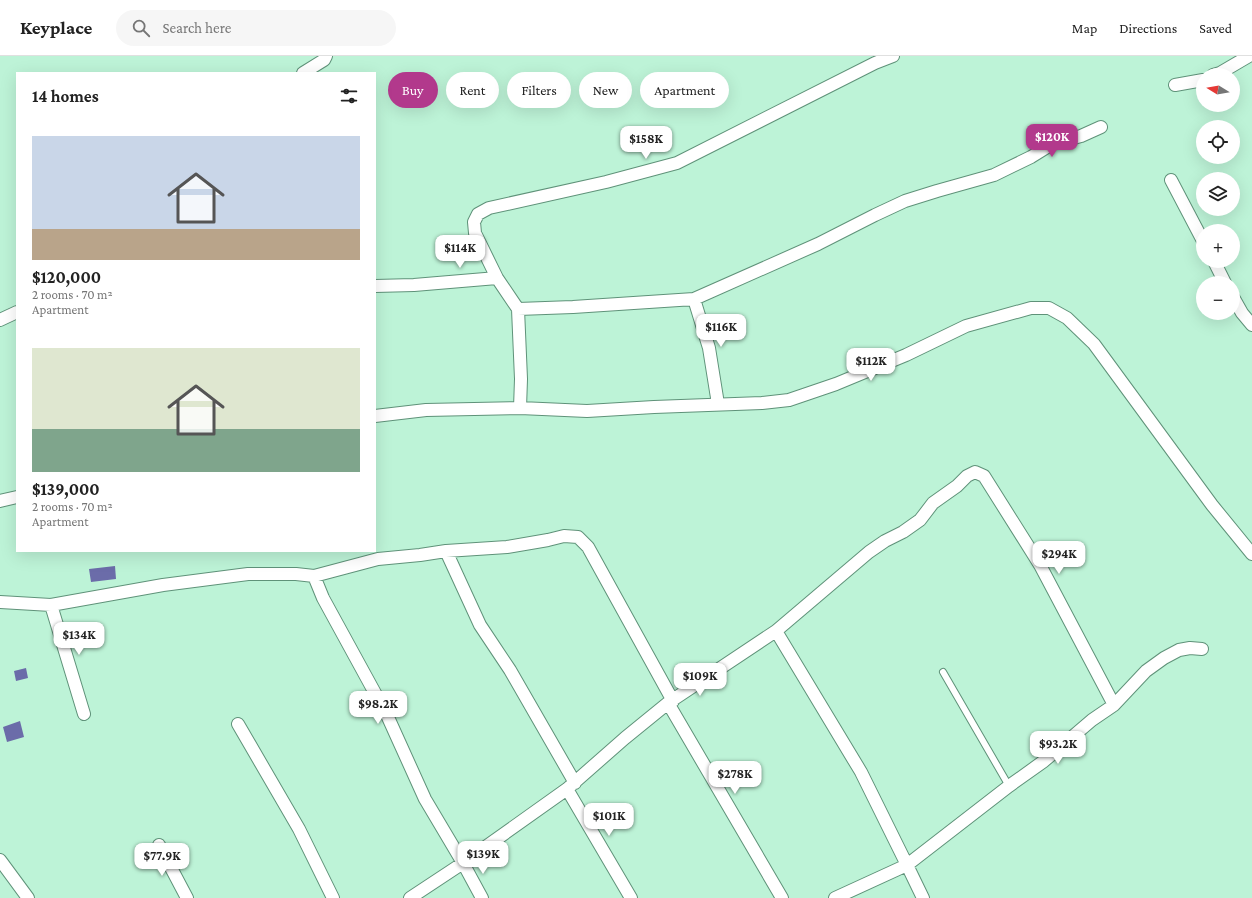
<!DOCTYPE html>
<meta charset="utf-8">
<style>
:root{--surface:#fff;--page:#f6f6f6;--text:#222;--muted:#767676;--line:#e0e0e0;--accent:#b2398c}
body{margin:0;font-family:"Crimson Pro",serif;background:var(--page);color:var(--text);height:100vh;display:flex;flex-direction:column;font-size:15px;white-space:nowrap}
*{box-sizing:border-box;margin:0}
p{font-size:13px;color:var(--muted)}
.icon{flex:none;width:22px;height:22px;fill:none;stroke:currentColor;stroke-width:2;stroke-linecap:round;stroke-linejoin:round}
.map{position:relative;flex:1;overflow:hidden}
.details{position:absolute;left:16px;top:16px;width:360px;height:480px;display:flex;flex-direction:column;background:var(--surface);border-radius:0px;box-shadow:0 4px 16px #0002}
.details>*{flex:none}
.top-card{position:absolute;left:388px;top:16px;width:380px;height:36px;display:flex;gap:8px}
.needle{width:26px;rotate:281deg}
.buttons{position:absolute;left:1196px;top:12px;display:grid;gap:8px}
.buttons a{display:grid;place-items:center;width:44px;height:44px;border-radius:50%;background:var(--surface);box-shadow:0 4px 16px #0002;font-size:20px}
.price{position:absolute;translate:-50% -34px;padding:0 9px;border-radius:8px;background:#fff;color:#222;font-size:13px;line-height:26px;filter:drop-shadow(0 1px 2px #0008)}
.price::after{content:'';position:absolute;left:50%;top:24px;width:12px;height:9px;margin-left:-6px;background:inherit;clip-path:polygon(0 0,100% 0,50% 100%)}
.price.current{background:var(--accent);color:#fff}
ul{padding:0;list-style:none}
li{display:grid;align-content:center;gap:8px;height:212px;padding:0 16px}
li span{display:grid;place-items:center;height:124px;border-radius:0px;color:#555}
li>.icon{margin-inline-start:auto}
span .icon{width:72px;height:72px;fill:#fffc;stroke-width:1}
li b{font-size:17px}
h2{display:flex;justify-content:space-between;align-items:center;height:48px;padding:0 16px;font-size:17px}
.chip{padding:0 14px;border-radius:18px;background:var(--surface);box-shadow:0 4px 16px #0002;font-size:14px;line-height:36px}
.chip.current{background:var(--accent);color:#fff}
header{display:flex;align-items:center;gap:24px;box-sizing:border-box;height:56px;padding:0 20px;background:var(--surface);border-bottom:1px solid var(--line)}
header strong{font-size:19px}
nav{display:flex;gap:22px;margin-inline-start:auto;font-size:14px}
.search{width:280px;height:36px;background:var(--page);display:flex;align-items:center;gap:10px;box-sizing:border-box;padding:0 14px;border-radius:22px;color:var(--muted);font-size:15px}
.map>svg:first-child{display:block}
</style>
<header>
<strong>Keyplace</strong>
<div class="search"><svg class="icon" aria-label="search" viewBox="0 0 24 24"><circle cx="10" cy="10" r="6"/><path d="M15 15l6 6"/></svg>Search here</div>
<nav><a>Map</a><a>Directions</a><a>Saved</a></nav>
</header>
<div class="map">
<svg width="1252" height="842" viewBox="0 0 1252 842">
<rect width="100%" height="100%" fill="#bdf3d7"/>
<!-- building -->
<path fill="#6b6ca9" d="M 115,510 L 116,523 L 91,526 L 89,513 Z
M 26,612 L 28,622 L 16,625 L 14,615 Z
M 20,665 L 24,681 L 7,686 L 3,671 Z"/>
<g fill="none" stroke-linecap="round" stroke-linejoin="round">
<!-- lane casing -->
<g stroke="#5f9279" stroke-width="8">
<path id="lane" d="M 943,616 L 1009,730"/>
</g>
<!-- street casing -->
<g stroke="#5f9279" stroke-width="14">
<path id="street" d="M 303,17 L 324,4 L 326,0
M 1213,19 L 1220,17 L 1249,0
M 1175,29 L 1203,24
M 1171,124 L 1203,185
M 1214,205 L 1225,227
M 497,222 L 475,177 L 474,166 L 478,158 L 489,152 L 606,126 L 677,107 L 875,7 L 893,0
M 375,230 L 414,229 L 497,222 L 518,253
M 1233,241 L 1242,257 L 1252,269
M 694,243 L 709,292 L 718,348
M 0,264 L 17,256
M 520,352 L 521,323 L 518,253 L 573,251 L 694,243 L 818,188 L 875,159 L 905,145 L 937,135 L 994,119 L 1031,101 L 1052,88 L 1081,80 L 1101,71
M 375,360 L 426,354 L 520,352 L 587,355 L 654,351 L 762,347 L 789,344 L 836,328 L 906,299 L 966,270 L 1031,252 L 1049,252 L 1067,262 L 1094,288 L 1212,449 L 1252,498
M 0,445 L 17,441
M 446,495 L 480,569 L 510,614 L 575,727
M 314,520 L 323,542 L 387,659 L 425,743 L 463,807 L 482,842
M 0,546 L 51,549 L 163,529 L 248,518 L 296,518 L 314,520 L 378,503 L 420,499 L 446,495 L 507,491 L 548,484 L 564,480 L 578,481 L 588,491 L 673,645
M 51,549 L 84,658
M 776,575 L 861,716 L 907,809 L 1009,730 L 1044,705 L 1092,664 L 1114,649 L 1146,615 L 1164,602 L 1179,594 L 1190,592 L 1202,593
M 668,647 L 782,842
M 238,668 L 299,773 L 333,842
M 567,733 L 631,842
M 159,789 L 187,842
M 0,804 L 28,842
M 410,842 L 463,807 L 567,733 L 625,682 L 668,647 L 776,575 L 869,496 L 885,485 L 903,476 L 920,464 L 933,447 L 957,430 L 967,420 L 975,416 L 984,420 L 1040,509 L 1114,649
M 835,842 L 907,809 L 923,842"/>
</g>
<!-- lane -->
<use href="#lane" stroke="#fff" stroke-width="6"/>
<!-- street -->
<use href="#street" stroke="#fff" stroke-width="12"/>
</g>
</svg>
<div class="buttons">
<a><svg class="needle" viewBox="-14 -14 28 28"><path d="M0-13l5 13h-10z" fill="#e53935"/><path d="M0 13l5-13h-10z" fill="#767676"/></svg></a>
<a><svg class="icon" aria-label="locate" viewBox="0 0 24 24"><circle cx="12" cy="12" r="6"/><path d="M12 2v4M12 18v4M2 12h4M18 12h4"/></svg></a>
<a><svg class="icon" aria-label="layers" viewBox="0 0 24 24"><path d="M12 4l9 5-9 5-9-5zM3 14l9 5 9-5"/></svg></a>
<a>+</a>
<a>−</a>
</div>
<b class="price current" style="left:1052px;top:102px">$120K</b>
<b class="price" style="left:646px;top:104px">$158K</b>
<b class="price" style="left:460px;top:213px">$114K</b>
<b class="price" style="left:721px;top:292px">$116K</b>
<b class="price" style="left:871px;top:326px">$112K</b>
<b class="price" style="left:1059px;top:519px">$294K</b>
<b class="price" style="left:79px;top:600px">$134K</b>
<b class="price" style="left:700px;top:641px">$109K</b>
<b class="price" style="left:378px;top:669px">$98.2K</b>
<b class="price" style="left:1058px;top:709px">$93.2K</b>
<b class="price" style="left:735px;top:739px">$278K</b>
<b class="price" style="left:609px;top:781px">$101K</b>
<b class="price" style="left:483px;top:819px">$139K</b>
<b class="price" style="left:162px;top:821px">$77.9K</b>
<div class="top-card">
<a class="chip current">Buy</a>
<a class="chip">Rent</a>
<a class="chip">Filters</a>
<a class="chip">New</a>
<a class="chip">Apartment</a>
</div>
<section class="details">
<h2>14 homes<svg class="icon" aria-label="filters" viewBox="0 0 24 24"><path d="M4 7h16M4 17h16"/><circle cx="9" cy="7" r="2"/><circle cx="15" cy="17" r="2"/></svg></h2>
<ul>
<li><span style="background:linear-gradient(#c9d6e8 75%,#b9a48a 0)"><svg class="icon" aria-label="home" viewBox="0 0 24 24"><path d="M3 11l9-7 9 7M6 9v11h12V9"/></svg></span><div><b>$120,000</b><p>2 rooms · 70 m²</p><p>Apartment</p></div></li>
<li><span style="background:linear-gradient(#dfe7d0 65%,#7fa58c 0)"><svg class="icon" aria-label="home" viewBox="0 0 24 24"><path d="M3 11l9-7 9 7M6 9v11h12V9"/></svg></span><div><b>$139,000</b><p>2 rooms · 70 m²</p><p>Apartment</p></div></li>
</ul>
</section>
</div>
